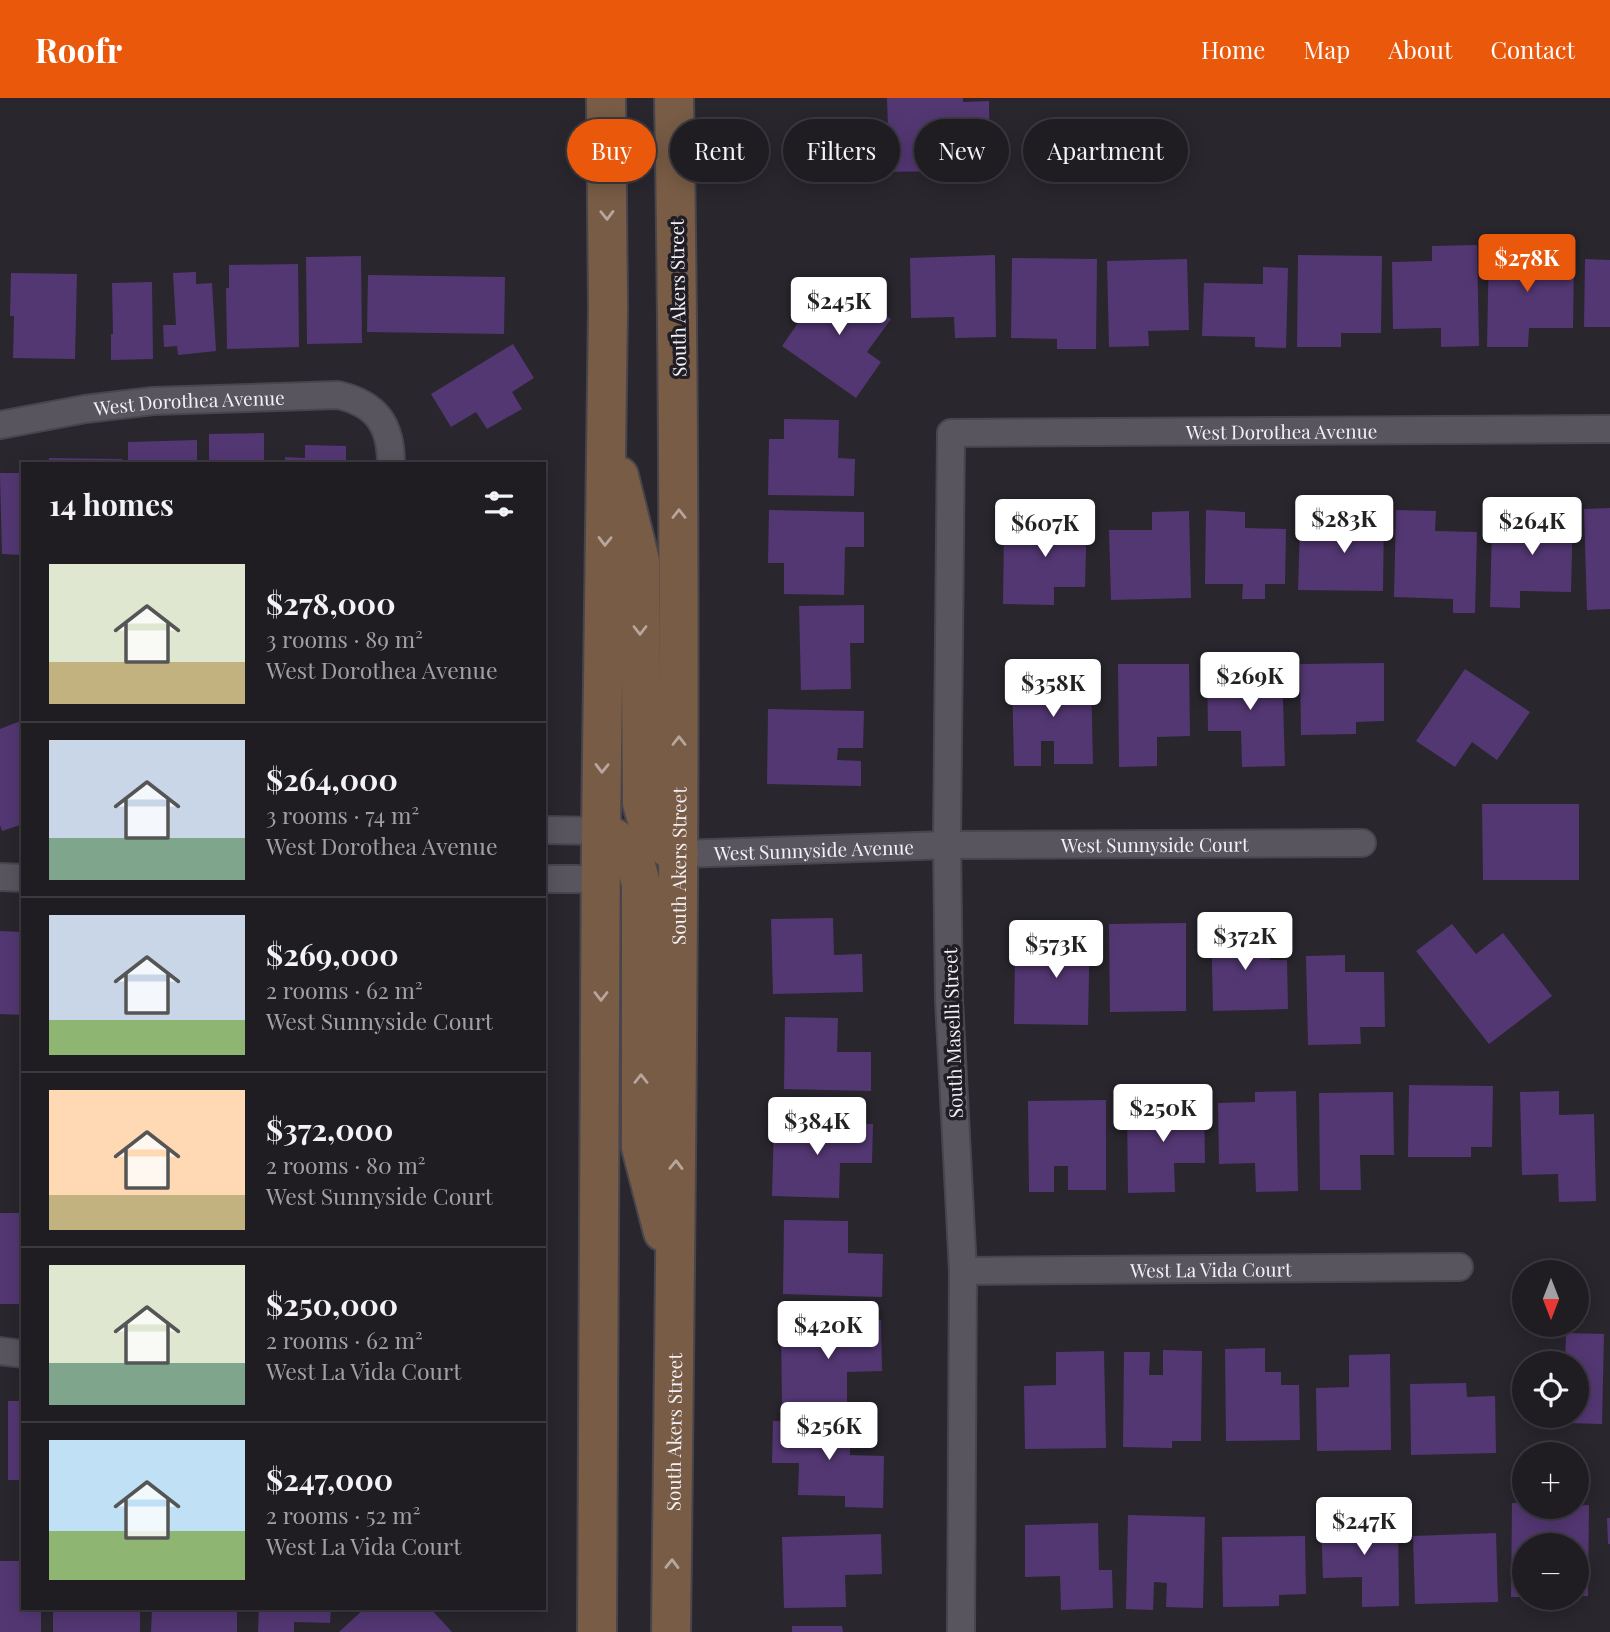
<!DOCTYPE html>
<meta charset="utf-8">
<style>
:root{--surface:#1f1c22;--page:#27252a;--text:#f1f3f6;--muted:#a1a1a5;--line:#3c3a40;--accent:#ea580c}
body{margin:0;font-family:"Playfair Display",serif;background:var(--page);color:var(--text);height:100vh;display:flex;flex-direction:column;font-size:26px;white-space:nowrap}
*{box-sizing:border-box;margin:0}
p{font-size:23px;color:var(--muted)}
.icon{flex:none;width:38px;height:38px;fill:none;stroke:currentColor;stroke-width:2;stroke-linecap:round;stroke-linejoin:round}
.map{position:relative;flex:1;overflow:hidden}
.panel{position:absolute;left:21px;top:364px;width:525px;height:1148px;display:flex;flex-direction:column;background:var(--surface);border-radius:0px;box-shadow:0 4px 18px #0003,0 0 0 2px var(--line)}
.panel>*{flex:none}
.guide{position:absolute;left:567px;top:21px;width:665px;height:63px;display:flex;gap:14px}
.needle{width:46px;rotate:180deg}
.controls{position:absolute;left:1512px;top:1162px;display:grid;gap:14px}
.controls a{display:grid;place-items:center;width:77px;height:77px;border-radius:50%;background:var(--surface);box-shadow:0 4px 18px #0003,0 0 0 2px var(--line);font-size:35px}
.price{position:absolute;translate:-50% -60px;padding:0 16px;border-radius:7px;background:#fff;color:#222;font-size:23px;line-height:46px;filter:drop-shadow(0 2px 4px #0008)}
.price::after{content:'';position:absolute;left:50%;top:42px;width:21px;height:16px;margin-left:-10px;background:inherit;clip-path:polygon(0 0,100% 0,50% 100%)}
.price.on{background:var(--accent);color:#fff}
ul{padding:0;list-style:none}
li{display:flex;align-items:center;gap:21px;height:175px;padding:0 28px}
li+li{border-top:2px solid var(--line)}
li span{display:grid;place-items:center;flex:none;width:196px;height:140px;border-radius:0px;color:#555}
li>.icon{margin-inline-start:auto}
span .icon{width:84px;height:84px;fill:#fffc;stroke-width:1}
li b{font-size:30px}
h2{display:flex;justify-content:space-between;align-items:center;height:84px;padding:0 28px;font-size:30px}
.pill{padding:0 24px;border-radius:32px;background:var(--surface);box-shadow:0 4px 18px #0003,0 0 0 2px var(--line);font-size:24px;line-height:63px}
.pill.on{background:var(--accent);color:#fff}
header{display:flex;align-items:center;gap:42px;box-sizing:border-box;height:98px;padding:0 35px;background:var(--accent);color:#fff}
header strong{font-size:33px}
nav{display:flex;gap:38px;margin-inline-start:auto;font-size:24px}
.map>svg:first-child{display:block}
</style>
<header>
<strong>Roofr</strong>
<nav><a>Home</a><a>Map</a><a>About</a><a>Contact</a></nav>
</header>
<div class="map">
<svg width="1610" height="1534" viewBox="0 0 1610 1534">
<rect width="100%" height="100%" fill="#29262e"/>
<!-- building -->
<path fill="#533773" d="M 887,0 L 963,0 L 963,4 L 989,3 L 990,73 L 858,74 L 858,31 L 888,30 Z
M 1489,146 L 1538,147 L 1538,161 L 1574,161 L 1573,230 L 1529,230 L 1528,249 L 1487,249 Z
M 1477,147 L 1479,248 L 1441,249 L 1441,230 L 1393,231 L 1392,164 L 1432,163 L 1432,148 Z
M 995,157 L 996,239 L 955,240 L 954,219 L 911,220 L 910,160 Z
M 1298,157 L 1382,158 L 1381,235 L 1341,235 L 1341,249 L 1297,249 Z
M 361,158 L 362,245 L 307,246 L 306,159 Z
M 1012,160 L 1097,161 L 1096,251 L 1057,251 L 1057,241 L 1011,240 Z
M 1187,161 L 1189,232 L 1148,233 L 1149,248 L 1109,249 L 1107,163 Z
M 1585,161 L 1610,162 L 1610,229 L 1584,229 Z
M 298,166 L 299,249 L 227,251 L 226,190 L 229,190 L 229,167 Z
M 1263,169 L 1288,170 L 1286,250 L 1255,249 L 1255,239 L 1202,238 L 1204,185 L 1263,186 Z
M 196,174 L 196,186 L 212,185 L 216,253 L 178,257 L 177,248 L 164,249 L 163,227 L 176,227 L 173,175 Z
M 11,175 L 77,176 L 75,261 L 13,260 L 14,218 L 10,218 Z
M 368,177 L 505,179 L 504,236 L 367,234 Z
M 830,179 L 891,221 L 867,254 L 881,264 L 856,300 L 782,248 Z
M 152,184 L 153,261 L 111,262 L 111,236 L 113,236 L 112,185 Z
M 513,246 L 534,280 L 512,294 L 522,311 L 487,331 L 476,314 L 451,329 L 431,296 Z
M 784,321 L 839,322 L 838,360 L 855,361 L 854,398 L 768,397 L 769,341 L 784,341 Z
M 264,335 L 264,366 L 209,366 L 209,336 Z
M 197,342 L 197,366 L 128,366 L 128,344 Z
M 305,347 L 346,348 L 346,366 L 285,366 L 285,359 L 305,360 Z
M 49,360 L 122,361 L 122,366 L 49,366 Z
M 0,375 L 23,375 L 23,457 L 2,456 Z
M 1534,410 L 1573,411 L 1571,494 L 1520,493 L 1520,510 L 1490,509 L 1492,428 L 1533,429 Z
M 1610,410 L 1610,511 L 1587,512 L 1584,411 Z
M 1347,411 L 1384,412 L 1383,493 L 1298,492 L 1300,429 L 1347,430 Z
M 769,412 L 864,414 L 864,449 L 845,449 L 844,497 L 784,496 L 784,465 L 768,465 Z
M 1206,412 L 1245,414 L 1245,430 L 1286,431 L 1285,486 L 1265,486 L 1265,501 L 1242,501 L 1243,486 L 1205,486 Z
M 1396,412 L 1436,413 L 1435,433 L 1477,434 L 1475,515 L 1453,515 L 1453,501 L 1394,499 Z
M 1050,413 L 1087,414 L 1085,489 L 1054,489 L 1054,507 L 1003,506 L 1004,430 L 1050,432 Z
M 1189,413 L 1191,500 L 1111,502 L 1109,432 L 1152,432 L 1152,414 Z
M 864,507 L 864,545 L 850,545 L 851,591 L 801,592 L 799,508 Z
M 1384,565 L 1384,623 L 1356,624 L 1356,636 L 1301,637 L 1300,566 Z
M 1118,566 L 1189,566 L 1190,638 L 1157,639 L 1157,668 L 1119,669 Z
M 1282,569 L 1285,668 L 1242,669 L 1241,633 L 1208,633 L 1207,571 Z
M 1465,571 L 1530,614 L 1497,662 L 1472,644 L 1455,669 L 1416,643 Z
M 1091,577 L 1093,666 L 1054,666 L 1054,643 L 1041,643 L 1041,668 L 1014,668 L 1012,578 Z
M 768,611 L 864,613 L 863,650 L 838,650 L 837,662 L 861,663 L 861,688 L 767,686 Z
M 23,622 L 23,726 L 2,733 L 0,727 L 0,631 Z
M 1482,706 L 1579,706 L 1579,782 L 1483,782 Z
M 833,820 L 834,857 L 862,856 L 863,894 L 773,896 L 771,821 Z
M 1186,825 L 1186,913 L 1110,914 L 1109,826 Z
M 1047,826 L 1090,827 L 1088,927 L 1014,926 L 1015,861 L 1046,862 Z
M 1211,826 L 1251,826 L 1252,848 L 1270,848 L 1270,862 L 1287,862 L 1288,911 L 1213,913 Z
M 1452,826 L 1476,856 L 1503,835 L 1552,898 L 1489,946 L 1416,853 Z
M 0,833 L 23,834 L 23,917 L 0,916 Z
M 1345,857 L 1345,874 L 1384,874 L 1385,929 L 1360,929 L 1361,946 L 1308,947 L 1306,858 Z
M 785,919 L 838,920 L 837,954 L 871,954 L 871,993 L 784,991 Z
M 1409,987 L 1493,988 L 1492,1049 L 1471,1049 L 1471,1059 L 1408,1059 Z
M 1296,993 L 1298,1093 L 1256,1094 L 1255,1065 L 1219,1066 L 1218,1005 L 1255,1004 L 1255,994 Z
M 1559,993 L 1559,1017 L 1594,1016 L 1596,1103 L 1559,1104 L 1558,1076 L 1522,1077 L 1520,994 Z
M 1393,994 L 1394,1057 L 1360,1057 L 1361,1092 L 1320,1092 L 1319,995 Z
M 1106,1002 L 1106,1092 L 1068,1092 L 1068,1068 L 1054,1068 L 1054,1094 L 1029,1094 L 1028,1003 Z
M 1204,1005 L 1205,1065 L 1174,1065 L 1175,1094 L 1128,1095 L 1127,1006 Z
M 774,1025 L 873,1026 L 872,1065 L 840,1065 L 839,1100 L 772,1098 Z
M 0,1115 L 23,1115 L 23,1206 L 0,1206 Z
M 784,1122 L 848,1123 L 848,1155 L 883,1156 L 882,1199 L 783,1196 Z
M 881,1222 L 882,1273 L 847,1274 L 847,1305 L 782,1306 L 781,1233 L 845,1232 L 845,1223 Z
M 1566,1235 L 1604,1236 L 1602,1326 L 1531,1324 L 1531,1318 L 1577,1318 L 1577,1265 L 1565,1265 Z
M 1265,1250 L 1265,1274 L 1281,1274 L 1281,1287 L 1299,1287 L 1300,1342 L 1226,1343 L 1225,1251 Z
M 1163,1252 L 1202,1253 L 1201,1343 L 1172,1343 L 1172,1350 L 1123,1349 L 1124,1254 L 1150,1254 L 1149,1277 L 1163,1277 Z
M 1104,1253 L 1106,1350 L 1025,1351 L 1024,1288 L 1056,1287 L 1056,1254 Z
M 1390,1256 L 1391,1352 L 1317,1353 L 1316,1290 L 1349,1289 L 1349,1257 Z
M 1466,1285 L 1467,1299 L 1495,1298 L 1496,1355 L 1411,1357 L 1410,1286 Z
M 8,1303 L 23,1303 L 23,1382 L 8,1382 Z
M 773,1323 L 850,1325 L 850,1357 L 884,1358 L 883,1410 L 845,1409 L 845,1398 L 798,1397 L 799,1365 L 772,1365 Z
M 1512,1405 L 1524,1405 L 1524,1409 L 1589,1407 L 1588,1498 L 1577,1498 L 1577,1447 L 1524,1447 L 1524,1499 L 1511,1499 Z
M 1128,1417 L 1205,1419 L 1203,1510 L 1166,1509 L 1167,1485 L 1154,1484 L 1153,1512 L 1126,1511 Z
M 1607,1420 L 1610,1420 L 1610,1446 L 1608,1446 Z
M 1398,1421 L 1399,1508 L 1362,1509 L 1362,1479 L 1323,1480 L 1321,1423 Z
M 1098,1425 L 1099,1472 L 1112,1472 L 1113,1510 L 1061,1512 L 1060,1478 L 1025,1479 L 1025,1427 Z
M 1496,1435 L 1498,1504 L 1415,1506 L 1413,1438 Z
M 881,1436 L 882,1476 L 845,1477 L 846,1509 L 784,1510 L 782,1439 Z
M 1305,1438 L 1306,1496 L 1279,1497 L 1279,1508 L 1223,1509 L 1222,1439 Z
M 0,1463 L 23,1463 L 23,1510 L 41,1510 L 41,1534 L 0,1534 Z
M 53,1510 L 140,1510 L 140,1534 L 53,1534 Z
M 152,1510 L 237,1510 L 237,1534 L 151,1534 Z
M 259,1510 L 331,1510 L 330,1525 L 294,1524 L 294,1534 L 258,1534 Z
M 365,1510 L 430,1510 L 452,1534 L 339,1534 Z
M 792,1528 L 842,1528 L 843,1534 L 792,1534 Z"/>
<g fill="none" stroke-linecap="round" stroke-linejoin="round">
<!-- minor casing -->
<g stroke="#48454c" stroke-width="30">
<g id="minor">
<path id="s1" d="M 0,327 L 85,311 L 153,303 L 338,297 C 377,306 391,327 391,366"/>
<path d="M 544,732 L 601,733"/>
<path id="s2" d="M 679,756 L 947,747 L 1362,745"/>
<path d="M 0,779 L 23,780"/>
<path d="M 544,781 L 601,781"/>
<path id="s3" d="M 963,1173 L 1459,1169"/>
<path d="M 0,1253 L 23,1256"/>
<path id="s4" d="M 961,1534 L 963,1173 L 949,902 L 947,747 L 951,335 L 1610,331"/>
</g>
</g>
<!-- secondary casing -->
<g stroke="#48454c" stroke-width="42">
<g id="secondary">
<path d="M 619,378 L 640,463 L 642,705 C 648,730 655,746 679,756"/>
<path d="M 601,733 C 631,747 633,755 641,786 L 641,1049 L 663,1134"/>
<path d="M 597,1534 L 601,733 L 608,209 L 606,0"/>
<path id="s5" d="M 671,1534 C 677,1023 683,511 674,0"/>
</g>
</g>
<!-- minor -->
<use href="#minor" stroke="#59555f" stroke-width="26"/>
<!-- secondary -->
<use href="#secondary" stroke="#785c45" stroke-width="38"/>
</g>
<!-- one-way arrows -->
<defs><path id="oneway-chevron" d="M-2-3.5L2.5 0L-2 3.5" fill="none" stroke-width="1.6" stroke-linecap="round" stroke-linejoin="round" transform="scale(1.75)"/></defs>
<g stroke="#b6a69e">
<use href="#oneway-chevron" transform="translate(607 117) rotate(89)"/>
<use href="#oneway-chevron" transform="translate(679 416) rotate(-90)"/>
<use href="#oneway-chevron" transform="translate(605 443) rotate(91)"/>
<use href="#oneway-chevron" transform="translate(640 532) rotate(90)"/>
<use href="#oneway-chevron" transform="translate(679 643) rotate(-90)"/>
<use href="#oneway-chevron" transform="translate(602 670) rotate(91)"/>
<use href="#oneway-chevron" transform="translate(601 898) rotate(90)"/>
<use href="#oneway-chevron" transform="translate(641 981) rotate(-90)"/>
<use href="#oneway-chevron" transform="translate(676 1067) rotate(-89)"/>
<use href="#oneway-chevron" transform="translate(672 1466) rotate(-89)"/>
</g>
<g text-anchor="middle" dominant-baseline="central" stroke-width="7" stroke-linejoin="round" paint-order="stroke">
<!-- street labels -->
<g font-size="19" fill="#f3f0f6" stroke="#201d24">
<text transform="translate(677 200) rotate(-91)">South Akers Street</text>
<text stroke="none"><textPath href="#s1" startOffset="191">West Dorothea Avenue</textPath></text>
<text stroke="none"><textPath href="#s4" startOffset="1530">West Dorothea Avenue</textPath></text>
<text stroke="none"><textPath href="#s2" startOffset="476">West Sunnyside Court</textPath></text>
<text stroke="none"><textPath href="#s2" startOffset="135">West Sunnyside Avenue</textPath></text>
<text stroke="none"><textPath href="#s5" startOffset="766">South Akers Street</textPath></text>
<text transform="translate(952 935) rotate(-92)">South Maselli Street</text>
<text stroke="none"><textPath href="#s3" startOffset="248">West La Vida Court</textPath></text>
<text stroke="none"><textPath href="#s5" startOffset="200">South Akers Street</textPath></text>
</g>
</g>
</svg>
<div class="controls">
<a><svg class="needle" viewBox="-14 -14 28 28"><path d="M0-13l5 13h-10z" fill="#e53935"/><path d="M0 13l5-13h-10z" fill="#a1a1a5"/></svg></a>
<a><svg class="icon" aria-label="locate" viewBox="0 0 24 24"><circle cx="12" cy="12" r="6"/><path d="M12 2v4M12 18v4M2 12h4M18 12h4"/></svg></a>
<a>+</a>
<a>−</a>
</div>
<b class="price on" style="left:1527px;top:196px">$278K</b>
<b class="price" style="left:839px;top:239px">$245K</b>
<b class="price" style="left:1344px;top:457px">$283K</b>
<b class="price" style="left:1532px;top:459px">$264K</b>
<b class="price" style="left:1045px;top:461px">$607K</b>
<b class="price" style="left:1250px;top:614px">$269K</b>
<b class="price" style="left:1053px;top:621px">$358K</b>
<b class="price" style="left:1245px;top:874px">$372K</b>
<b class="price" style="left:1056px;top:882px">$573K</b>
<b class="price" style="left:1163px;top:1046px">$250K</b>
<b class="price" style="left:817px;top:1059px">$384K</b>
<b class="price" style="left:828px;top:1263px">$420K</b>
<b class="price" style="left:829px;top:1364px">$256K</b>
<b class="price" style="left:1364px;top:1459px">$247K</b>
<div class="guide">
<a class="pill on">Buy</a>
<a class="pill">Rent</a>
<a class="pill">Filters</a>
<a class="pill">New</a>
<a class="pill">Apartment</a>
</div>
<section class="panel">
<h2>14 homes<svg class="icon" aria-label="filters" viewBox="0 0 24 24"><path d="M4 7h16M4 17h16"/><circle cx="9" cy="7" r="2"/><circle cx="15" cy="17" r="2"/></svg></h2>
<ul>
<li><span style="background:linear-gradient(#dfe7d0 70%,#c2b280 0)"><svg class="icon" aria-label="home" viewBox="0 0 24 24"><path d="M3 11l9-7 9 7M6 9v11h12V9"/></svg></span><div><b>$278,000</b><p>3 rooms · 89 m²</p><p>West Dorothea Avenue</p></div></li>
<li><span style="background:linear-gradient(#c9d6e8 70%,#7fa58c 0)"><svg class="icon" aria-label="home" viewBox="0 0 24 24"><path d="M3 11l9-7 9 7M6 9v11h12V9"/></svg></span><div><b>$264,000</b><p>3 rooms · 74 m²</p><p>West Dorothea Avenue</p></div></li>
<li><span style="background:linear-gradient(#c9d6e8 75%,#8fb573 0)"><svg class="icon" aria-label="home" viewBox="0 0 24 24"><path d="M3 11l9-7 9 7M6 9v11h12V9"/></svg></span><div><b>$269,000</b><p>2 rooms · 62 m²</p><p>West Sunnyside Court</p></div></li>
<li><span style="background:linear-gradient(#ffd9b3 75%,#c2b280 0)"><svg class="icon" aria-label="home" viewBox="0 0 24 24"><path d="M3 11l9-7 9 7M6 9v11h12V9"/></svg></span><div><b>$372,000</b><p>2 rooms · 80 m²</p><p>West Sunnyside Court</p></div></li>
<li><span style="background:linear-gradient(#dfe7d0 70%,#7fa58c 0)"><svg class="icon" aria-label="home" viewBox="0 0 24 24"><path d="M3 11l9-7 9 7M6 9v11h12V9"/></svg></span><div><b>$250,000</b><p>2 rooms · 62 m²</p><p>West La Vida Court</p></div></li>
<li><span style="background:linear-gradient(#bfe0f5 65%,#8fb573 0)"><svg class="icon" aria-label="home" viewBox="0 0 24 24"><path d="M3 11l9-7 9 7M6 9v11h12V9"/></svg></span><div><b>$247,000</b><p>2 rooms · 52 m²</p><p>West La Vida Court</p></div></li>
</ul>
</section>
</div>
